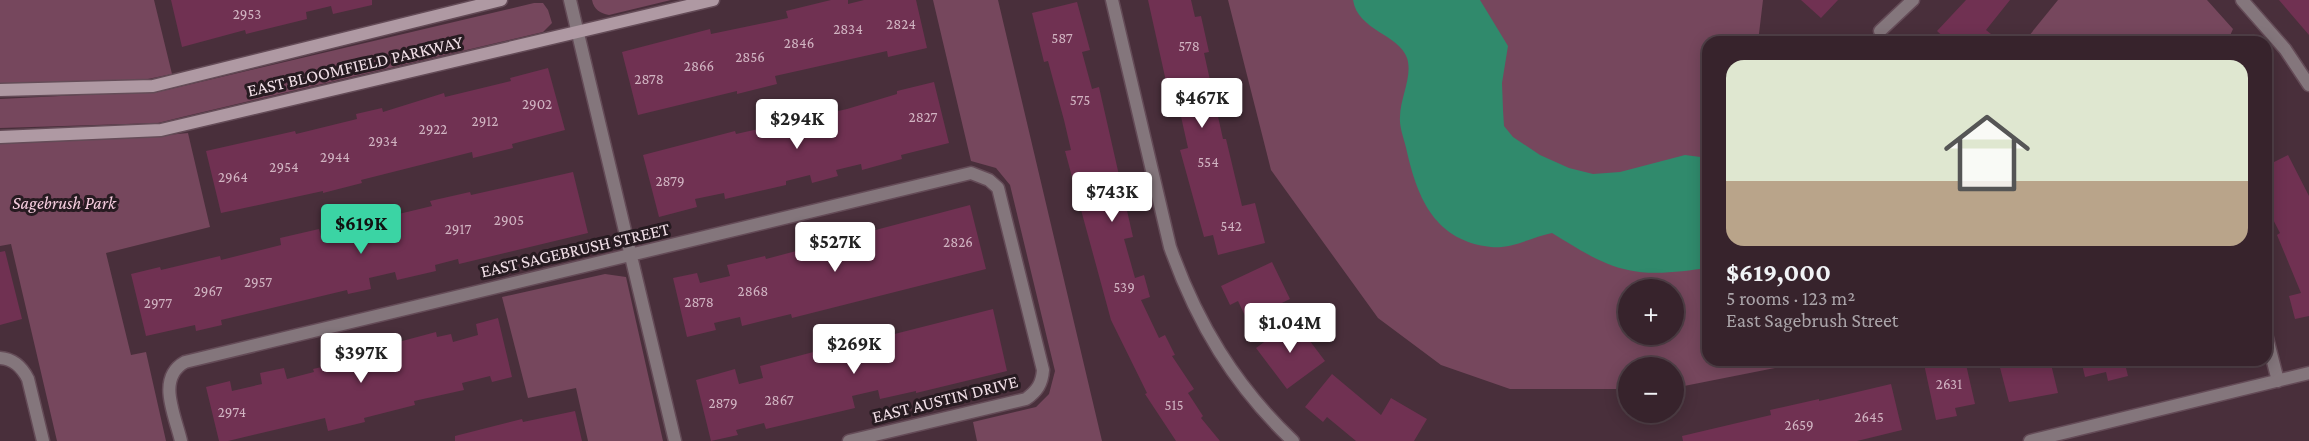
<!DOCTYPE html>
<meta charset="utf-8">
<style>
:root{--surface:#37232c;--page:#3e2b34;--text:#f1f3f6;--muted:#aaa4a9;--line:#514048;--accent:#3bd4a4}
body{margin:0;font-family:"Crimson Pro",serif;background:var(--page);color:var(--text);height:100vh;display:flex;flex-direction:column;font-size:22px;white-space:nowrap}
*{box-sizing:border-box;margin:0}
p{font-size:20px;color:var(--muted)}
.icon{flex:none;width:33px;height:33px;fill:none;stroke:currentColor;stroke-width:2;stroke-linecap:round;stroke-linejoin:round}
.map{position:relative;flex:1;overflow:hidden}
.side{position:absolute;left:1702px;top:36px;width:570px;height:330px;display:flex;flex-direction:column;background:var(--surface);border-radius:18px;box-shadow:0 3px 15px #0003,0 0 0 2px var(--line)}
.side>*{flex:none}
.controls{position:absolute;left:1618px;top:279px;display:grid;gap:12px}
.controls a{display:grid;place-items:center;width:66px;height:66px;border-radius:50%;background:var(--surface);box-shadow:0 3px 15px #0003,0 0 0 2px var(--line);font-size:30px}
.price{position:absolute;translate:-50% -51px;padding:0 14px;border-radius:6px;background:#fff;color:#222;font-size:20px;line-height:39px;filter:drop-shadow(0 2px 3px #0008)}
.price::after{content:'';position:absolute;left:50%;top:36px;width:18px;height:14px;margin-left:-9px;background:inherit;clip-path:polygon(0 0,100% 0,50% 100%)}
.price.active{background:var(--accent);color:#111}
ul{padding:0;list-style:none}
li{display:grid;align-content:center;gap:12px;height:318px;padding:0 24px}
li span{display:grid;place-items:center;height:186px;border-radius:18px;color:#555}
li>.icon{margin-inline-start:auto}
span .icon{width:108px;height:108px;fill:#fffc;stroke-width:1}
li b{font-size:26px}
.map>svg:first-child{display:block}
</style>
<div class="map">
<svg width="2309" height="441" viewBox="0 0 2309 441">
<rect width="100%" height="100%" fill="#492f3b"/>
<!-- green -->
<path fill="#76475d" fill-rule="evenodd" d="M 0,0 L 154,0 L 172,74 L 143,80 L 0,85 Z
M 592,0 L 671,0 L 609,15 C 600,13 594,10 592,0 Z
M 933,0 L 998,0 L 1102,441 L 977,441 L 973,422 L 1036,407 L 1049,394 L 1055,371 L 1010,185 L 996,168 L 971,161 Z
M 1228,0 L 1763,0 L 1758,42 L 1708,42 L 1708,360 L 1815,360 L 1674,388 L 1674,368 L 1629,368 L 1629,389 L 1510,389 L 1441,365 L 1378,318 L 1271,170 ZM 1629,290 L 1674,290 L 1674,334 L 1629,334 Z
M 2058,0 L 2207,0 L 2233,29 L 2227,42 L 2024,42 Z
M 534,3 L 543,3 L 548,10 L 552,23 L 543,32 L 182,117 L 158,123 L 0,128 L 0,99 L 162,91 Z
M 188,133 L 210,227 L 106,253 L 131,355 L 146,352 L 166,441 L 57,441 L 11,244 L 0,246 L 0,143 C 63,140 126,140 188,133 Z
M 605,274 L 626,277 L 663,441 L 588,441 L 576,388 L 528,398 L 502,297 Z"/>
<!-- water -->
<path fill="#308a6c" d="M 1353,0 L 1480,0 L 1508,46 L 1502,83 L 1503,110 L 1504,126 L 1513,137 L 1540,155 L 1569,168 L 1593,174 L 1620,172 L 1685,155 L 1708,158 L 1708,268 C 1683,271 1654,276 1628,270 C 1602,265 1575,247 1552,233 C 1532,237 1512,249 1491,247 C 1436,241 1418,200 1407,152 C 1405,141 1399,128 1400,117 C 1400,98 1413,76 1407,58 C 1399,34 1358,31 1353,0 Z"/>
<!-- building -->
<path fill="#703152" d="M 171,0 L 372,0 L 372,5 L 333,14 L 331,6 L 306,12 L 307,19 L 246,34 L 245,30 L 182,47 Z
M 831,0 L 848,0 L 848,4 L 864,0 L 916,0 L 927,48 L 888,57 L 887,51 L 775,76 L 777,84 L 737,94 L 737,91 L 638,115 L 622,52 L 710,29 L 711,34 L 788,18 L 786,11 Z
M 1148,0 L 1191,0 L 1195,17 L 1201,16 L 1209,52 L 1204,53 L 1223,139 L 1226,139 L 1242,206 L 1255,203 L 1265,243 L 1218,255 L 1213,235 L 1204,237 L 1180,150 L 1188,148 L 1180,112 L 1173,113 Z
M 1801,0 L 1838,0 L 1821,18 Z
M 1966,0 L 2010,0 L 1986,30 L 1991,34 L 1984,42 L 1949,42 L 1937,31 Z
M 2279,0 L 2309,0 L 2309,35 Z
M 1077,2 L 1090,50 L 1082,52 L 1092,89 L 1099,87 L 1133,237 L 1124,239 L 1135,278 L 1144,275 L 1150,297 L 1141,300 L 1159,338 L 1165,335 L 1175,355 L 1172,356 L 1194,389 L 1188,393 L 1203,416 L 1201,418 L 1220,441 L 1176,441 L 1145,394 L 1147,393 L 1111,320 L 1065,151 L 1071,150 L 1064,120 L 1048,61 L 1044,62 L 1032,13 Z
M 548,68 L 565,130 L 512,144 L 513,148 L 473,158 L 472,152 L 361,180 L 362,183 L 323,193 L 323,191 L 221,213 L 206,151 L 295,131 L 296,134 L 357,119 L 356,114 L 382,108 L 383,112 L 444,93 L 445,97 L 511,81 L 510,78 Z
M 934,82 L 949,143 L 901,155 L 902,159 L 862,170 L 861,164 L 836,170 L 838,176 L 812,183 L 810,175 L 786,181 L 786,185 L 725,199 L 724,193 L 695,199 L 697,207 L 659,217 L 643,155 L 735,131 L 736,134 L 847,109 L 897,94 L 897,91 Z
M 2288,155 L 2309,196 L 2309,316 L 2295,319 L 2289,296 L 2301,293 L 2277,235 L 2280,233 L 2266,206 L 2266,166 Z
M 573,172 L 588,233 L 459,264 L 458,259 L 435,265 L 436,271 L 397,280 L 395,272 L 369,278 L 371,289 L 348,294 L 347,290 L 221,320 L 222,325 L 196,331 L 195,325 L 146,336 L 131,274 L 160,267 L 161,270 L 220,256 L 221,260 L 281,245 L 280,238 L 319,229 L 322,240 L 384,227 L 382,218 L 432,206 L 430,201 L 470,192 L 471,195 Z
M 970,205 L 986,269 L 792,318 L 791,314 L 742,326 L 740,317 L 714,323 L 716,330 L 687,337 L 673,278 L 697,273 L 700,283 L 730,276 L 727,265 L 765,256 L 766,259 Z
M 5,251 L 22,319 L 0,325 L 0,252 Z
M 1272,262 L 1290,299 L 1247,320 L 1238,301 L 1230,305 L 1221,286 Z
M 993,309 L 1007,371 L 916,393 L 916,391 L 880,399 L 878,390 L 852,396 L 855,408 L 766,429 L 764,423 L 736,430 L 738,435 L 711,441 L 696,380 L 735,369 L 739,384 L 763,378 L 760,366 L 840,345 L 842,353 L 868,348 L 867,341 Z
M 498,318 L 512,377 L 492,382 L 490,376 L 462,383 L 464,390 L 414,401 L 415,405 L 364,418 L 365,422 L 328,431 L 325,418 L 228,441 L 219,441 L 206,387 L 230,381 L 232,391 L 262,384 L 260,373 L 284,368 L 287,379 L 314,372 L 313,369 L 362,358 L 361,352 L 436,332 L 437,337 L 451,334 L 453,342 L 478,335 L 476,324 Z
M 1294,320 L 1325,361 L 1287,389 L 1256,348 Z
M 1943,360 L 1965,360 L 1975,404 L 1955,408 L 1957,416 L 1936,420 L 1924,364 Z
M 1998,360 L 2050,360 L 2058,393 L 2009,402 Z
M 2081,360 L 2136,360 L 2137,365 L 2126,368 L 2128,376 L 2108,381 L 2106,372 L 2085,377 Z
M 1332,374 L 1381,415 L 1391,398 L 1427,419 L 1414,441 L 1356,441 L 1327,417 L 1323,422 L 1305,407 Z
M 1891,384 L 1902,430 L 1857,441 L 1683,441 L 1682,436 L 1771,415 L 1770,410 L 1819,399 L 1819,401 Z
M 575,411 L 582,441 L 455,441 L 455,436 L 522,419 L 523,422 Z"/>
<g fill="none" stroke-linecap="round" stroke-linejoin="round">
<!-- street casing -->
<g stroke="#644b57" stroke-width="15">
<path id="street" d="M 570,0 L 675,441
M 1112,0 L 1170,247 C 1197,323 1234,385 1293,441
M 2242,0 L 2285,49 L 2309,85
M 1880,31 L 1913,0
M 2266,334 L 2278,381
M 0,358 C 14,359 22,367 28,379 L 43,441
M 181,441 C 175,415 156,378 185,362 L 971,173 L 989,180 L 998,188 L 1043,370 C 1042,384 1037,391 1026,399 L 849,441
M 2030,441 L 2309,373"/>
</g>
<!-- secondary casing -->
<g stroke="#644b57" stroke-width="15">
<path id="secondary" d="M 0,90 L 153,86 L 501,0
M 0,137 L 161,130 L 713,0"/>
</g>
<!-- street -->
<use href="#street" stroke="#84767c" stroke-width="12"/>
<!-- secondary -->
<use href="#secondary" stroke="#af99a3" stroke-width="12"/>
</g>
<g text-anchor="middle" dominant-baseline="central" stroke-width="6" stroke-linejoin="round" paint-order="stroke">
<!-- number labels -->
<g font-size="15" fill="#d1b4c2">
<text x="247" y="14">2953</text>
<text x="901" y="24">2824</text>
<text x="848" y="29">2834</text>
<text x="1062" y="38">587</text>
<text x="799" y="43">2846</text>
<text x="1189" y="46">578</text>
<text x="750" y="57">2856</text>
<text x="699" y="66">2866</text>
<text x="649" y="79">2878</text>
<text x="1080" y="100">575</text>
<text x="537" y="104">2902</text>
<text x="923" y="117">2827</text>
<text x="485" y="121">2912</text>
<text x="433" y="129">2922</text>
<text x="383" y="141">2934</text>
<text x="335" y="157">2944</text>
<text x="1208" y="162">554</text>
<text x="284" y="167">2954</text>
<text x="233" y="177">2964</text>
<text x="670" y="181">2879</text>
<text x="509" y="220">2905</text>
<text x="1231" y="226">542</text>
<text x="458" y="229">2917</text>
<text x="958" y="242">2826</text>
<text x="258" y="282">2957</text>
<text x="1124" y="287">539</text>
<text x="208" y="291">2967</text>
<text x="753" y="291">2868</text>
<text x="699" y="302">2878</text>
<text x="158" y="303">2977</text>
<text x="1949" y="384">2631</text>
<text x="779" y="400">2867</text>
<text x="723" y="403">2879</text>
<text x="1174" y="405">515</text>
<text x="232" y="412">2974</text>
<text x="1869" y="417">2645</text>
<text x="1799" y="425">2659</text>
</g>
<!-- street labels -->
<g font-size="18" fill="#f1dfe7" stroke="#271b21">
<text transform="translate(355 66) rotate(-13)">EAST BLOOMFIELD PARKWAY</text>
<text transform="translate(575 250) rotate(-13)">EAST SAGEBRUSH STREET</text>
<text transform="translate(945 399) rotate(-14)">EAST AUSTIN DRIVE</text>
</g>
<!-- park labels -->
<g font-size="18" font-style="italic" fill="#f7cee0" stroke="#271b21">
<text x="64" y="203">Sagebrush Park</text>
</g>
</g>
</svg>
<div class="controls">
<a>+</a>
<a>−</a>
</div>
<b class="price" style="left:1202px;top:129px">$467K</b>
<b class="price" style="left:797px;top:150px">$294K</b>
<b class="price" style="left:1112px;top:223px">$743K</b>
<b class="price active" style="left:361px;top:255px">$619K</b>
<b class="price" style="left:835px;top:273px">$527K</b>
<b class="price" style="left:1290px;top:354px">$1.04M</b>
<b class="price" style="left:854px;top:375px">$269K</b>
<b class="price" style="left:361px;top:384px">$397K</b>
<section class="side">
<ul>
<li><span style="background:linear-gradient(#dfe7d0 65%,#b9a48a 0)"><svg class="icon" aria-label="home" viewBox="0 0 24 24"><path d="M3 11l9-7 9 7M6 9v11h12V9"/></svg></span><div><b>$619,000</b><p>5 rooms · 123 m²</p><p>East Sagebrush Street</p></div></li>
</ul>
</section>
</div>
